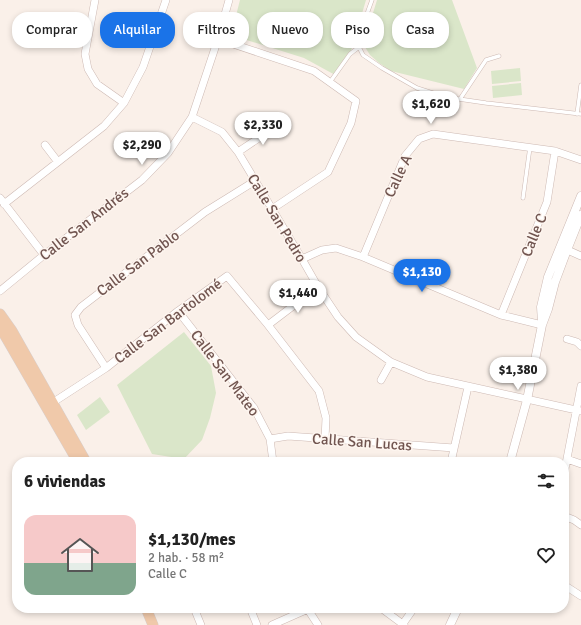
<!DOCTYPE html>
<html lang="es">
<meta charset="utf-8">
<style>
:root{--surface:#fff;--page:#f2f2f2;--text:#222;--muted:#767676;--accent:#1a73e8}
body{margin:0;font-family:Signika,sans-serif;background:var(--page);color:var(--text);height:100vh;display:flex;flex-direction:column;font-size:15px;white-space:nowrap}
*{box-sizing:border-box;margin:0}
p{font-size:13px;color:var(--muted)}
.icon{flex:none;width:22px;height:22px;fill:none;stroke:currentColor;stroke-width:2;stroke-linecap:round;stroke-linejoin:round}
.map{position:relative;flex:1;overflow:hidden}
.drawer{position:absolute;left:12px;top:457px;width:557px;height:156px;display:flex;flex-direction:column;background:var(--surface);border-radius:16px;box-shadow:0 2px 6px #0003}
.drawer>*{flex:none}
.banner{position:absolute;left:12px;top:12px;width:557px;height:36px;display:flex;gap:8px}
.price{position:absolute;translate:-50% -34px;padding:0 9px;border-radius:14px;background:#fff;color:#222;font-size:13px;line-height:26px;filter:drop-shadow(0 1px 2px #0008)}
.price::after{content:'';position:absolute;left:50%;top:24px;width:12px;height:9px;margin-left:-6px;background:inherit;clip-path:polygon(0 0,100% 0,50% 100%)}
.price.current{background:var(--accent);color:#fff}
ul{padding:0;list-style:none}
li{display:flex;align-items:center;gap:12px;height:100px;padding:0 12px}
li span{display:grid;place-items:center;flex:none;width:112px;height:80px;border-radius:12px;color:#555}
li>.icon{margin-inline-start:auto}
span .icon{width:48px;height:48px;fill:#fffc;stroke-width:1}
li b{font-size:17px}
h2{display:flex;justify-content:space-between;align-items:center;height:48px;padding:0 12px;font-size:17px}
.tag{padding:0 14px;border-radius:16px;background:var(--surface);box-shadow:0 2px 6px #0003;font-size:14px;line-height:36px}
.tag.current{background:var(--accent);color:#fff}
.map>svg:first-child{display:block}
</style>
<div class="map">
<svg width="581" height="625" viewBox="0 0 581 625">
<rect width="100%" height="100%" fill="#faf0e9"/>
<!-- green -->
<path fill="#dae6c9" d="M 240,0 L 366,0 L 350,54 L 337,76 L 304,58 L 231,35 Z
M 377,0 L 452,0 L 477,68 L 464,89 L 391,71 L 379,63 L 370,55 L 365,47 L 365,39 Z
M 520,68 L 521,81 L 492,84 L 491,71 Z
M 521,83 L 522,95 L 493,98 L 492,86 Z
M 184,332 L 211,366 L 216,393 L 210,418 L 202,440 L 184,459 L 152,454 L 117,385 Z
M 100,397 L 110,412 L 86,430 L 77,415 Z"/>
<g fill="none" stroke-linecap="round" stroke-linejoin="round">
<!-- service casing -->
<g stroke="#cdb9b3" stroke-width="4.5">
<path id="service" d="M 372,0 L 368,11 L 359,47 L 363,55 L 382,68 L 417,88 L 445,97 L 486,103 L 581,114
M 330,82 L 350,54 L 359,47
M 460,99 L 486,60 L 499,56
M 577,114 L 581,85
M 523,198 L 530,147"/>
</g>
<!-- minor casing -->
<g stroke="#cdb9b3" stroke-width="8">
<path id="minor" d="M 95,0 L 85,54 L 88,69 L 97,84 L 124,103
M 218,39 L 314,71 L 356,101 L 351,123 L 328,172 L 272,209
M 192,117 L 222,132 L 238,152 L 302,259 L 318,287 L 338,317 L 356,337 L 391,362 L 427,377 L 581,411
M 45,145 L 58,162
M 238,152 L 278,125
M 0,198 L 44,255
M 4,204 L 104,126 L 124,103 L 143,67 L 166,0
M 563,248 L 581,256
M 363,257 L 405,156 L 419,139 L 433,134 L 555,151 L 581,160
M 302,259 L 322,250 L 336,248 L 363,257 L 501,315 L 542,325
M 0,291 L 44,255 L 142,180 L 168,153 L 192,117 L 218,39 L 229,0
M 178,311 L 254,408 L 270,439 L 273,462
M 501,315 L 547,202 L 555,151
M 268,325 L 318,287
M 567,339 L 577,342 L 581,346
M 106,368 L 78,325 L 75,315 L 81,307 L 205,212 L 255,181
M 381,380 L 391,362
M 49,405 L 106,368 L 178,311 L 227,276 L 268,325 L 319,391 L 326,418 L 325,439
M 270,439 L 288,436 L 454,448
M 567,459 L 581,464
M 451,462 L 468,387
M 564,474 L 581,386
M 564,516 L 574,520 L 581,525
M 564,585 L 581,596
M 194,608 L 201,625
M 250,608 L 257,625
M 307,608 L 318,625
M 381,608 L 404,625
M 272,625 L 308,609
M 402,625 L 414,608"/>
</g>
<!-- tertiary casing -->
<g stroke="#cdb9b3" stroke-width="9">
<path id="tertiary" d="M 542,322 L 541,307 L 548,277 L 581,196
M 510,462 L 527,400 L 542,325 L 548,309 L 555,282 L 567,250 L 581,215
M 450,625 L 458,608"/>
</g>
<!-- primary casing -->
<g stroke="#d7cfce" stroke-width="11">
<path id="primary" d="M 0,314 L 12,331 L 86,462
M 0,327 L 78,462
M 146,608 L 153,625"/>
</g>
<!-- service -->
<use href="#service" stroke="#fff" stroke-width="3.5"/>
<!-- minor -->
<use href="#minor" stroke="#fff" stroke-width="7"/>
<!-- tertiary -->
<use href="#tertiary" stroke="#fff" stroke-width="8"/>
<!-- primary -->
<use href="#primary" stroke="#f0c9aa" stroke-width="10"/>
</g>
<g text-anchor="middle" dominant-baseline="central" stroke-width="3" stroke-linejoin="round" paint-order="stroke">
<!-- street labels -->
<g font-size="15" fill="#715550" stroke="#fdf5ef">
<text transform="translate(398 176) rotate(-65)">Calle A</text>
<text transform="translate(277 218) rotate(59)">Calle San Pedro</text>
<text transform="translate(84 224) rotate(-38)">Calle San Andrés</text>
<text transform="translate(534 235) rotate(-68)">Calle C</text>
<text transform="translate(138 263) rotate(-37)">Calle San Pablo</text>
<text transform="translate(168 321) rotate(-37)">Calle San Bartolomé</text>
<text transform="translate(225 373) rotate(53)">Calle San Mateo</text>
<text transform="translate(362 442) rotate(4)">Calle San Lucas</text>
</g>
</g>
</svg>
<b class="price" style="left:431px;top:125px">$1,620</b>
<b class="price" style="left:263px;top:146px">$2,330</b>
<b class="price" style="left:142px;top:166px">$2,290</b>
<b class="price current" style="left:422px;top:293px">$1,130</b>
<b class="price" style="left:298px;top:314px">$1,440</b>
<b class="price" style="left:518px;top:391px">$1,380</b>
<div class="banner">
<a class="tag">Comprar</a>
<a class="tag current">Alquilar</a>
<a class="tag">Filtros</a>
<a class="tag">Nuevo</a>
<a class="tag">Piso</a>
<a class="tag">Casa</a>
</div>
<section class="drawer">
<h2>6 viviendas<svg class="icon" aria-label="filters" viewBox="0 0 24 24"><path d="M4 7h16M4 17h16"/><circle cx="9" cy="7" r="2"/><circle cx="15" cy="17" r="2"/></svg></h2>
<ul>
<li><span style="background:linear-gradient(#f6c9c9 60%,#7fa58c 0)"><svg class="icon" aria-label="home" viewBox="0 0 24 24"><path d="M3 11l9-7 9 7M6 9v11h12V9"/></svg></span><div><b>$1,130/mes</b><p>2 hab. · 58 m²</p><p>Calle C</p></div><svg class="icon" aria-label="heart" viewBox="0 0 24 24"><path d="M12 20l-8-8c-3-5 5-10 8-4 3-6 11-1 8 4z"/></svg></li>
</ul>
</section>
</div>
